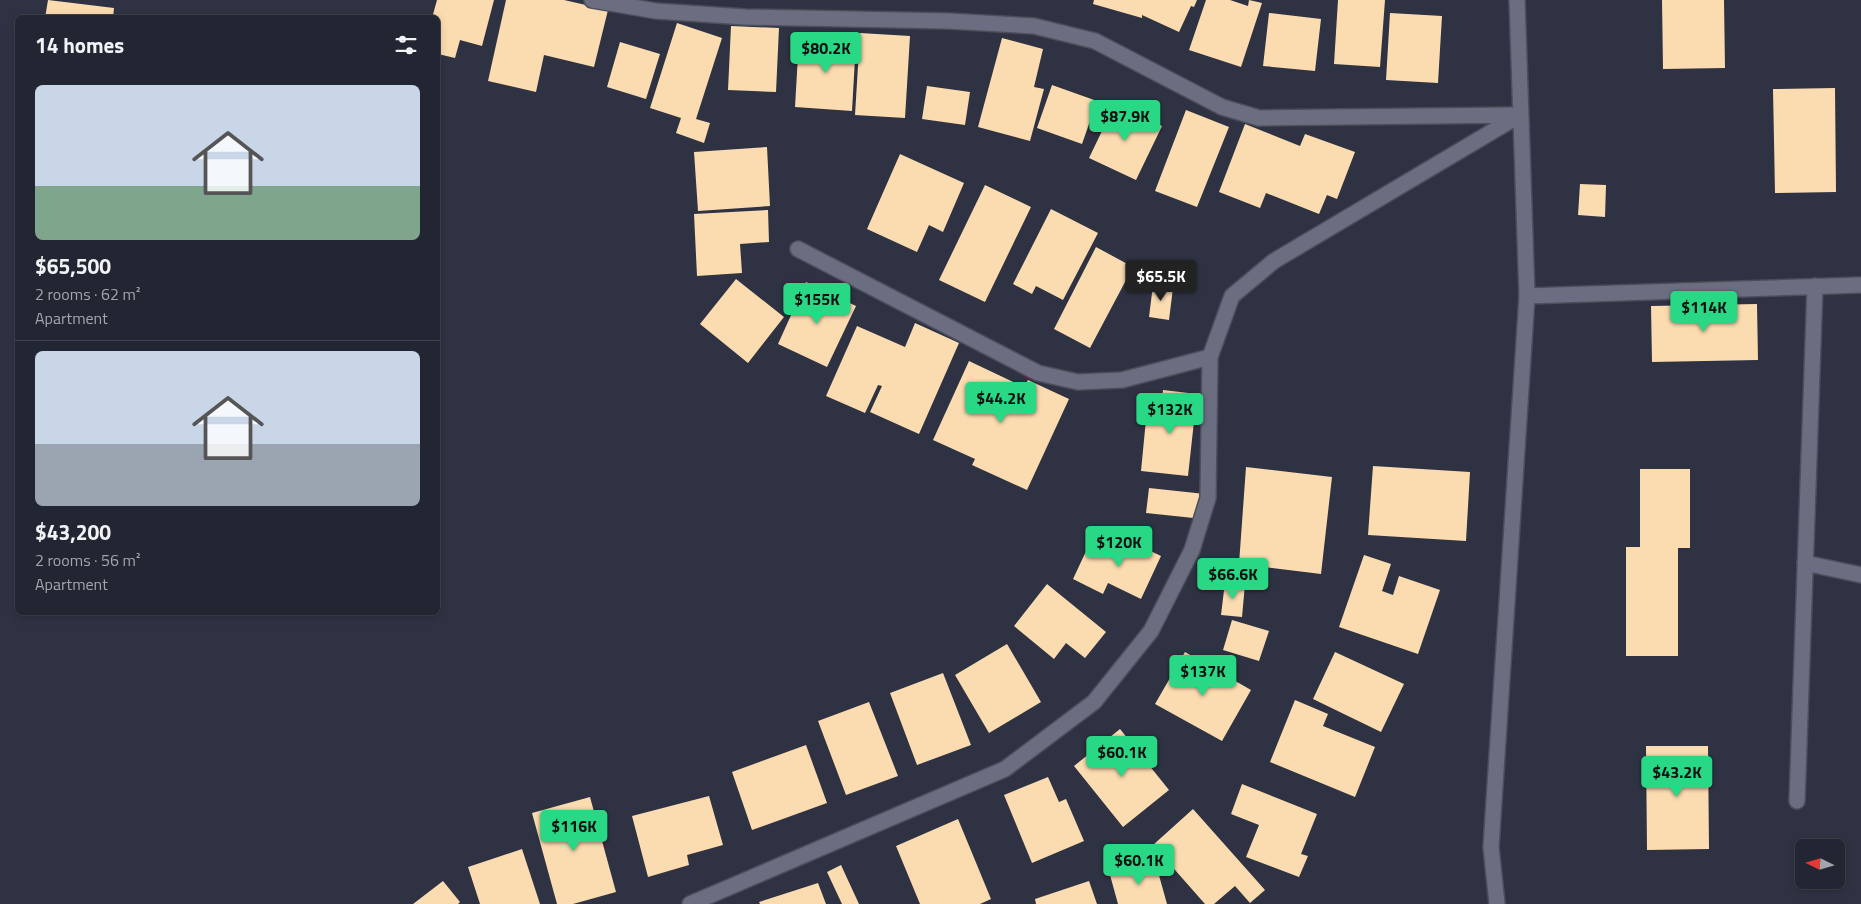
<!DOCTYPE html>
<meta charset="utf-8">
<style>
:root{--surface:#222632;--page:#2e323e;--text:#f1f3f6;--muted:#a2a5ac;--line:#3f434d;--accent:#29d885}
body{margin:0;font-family:"Titillium Web",sans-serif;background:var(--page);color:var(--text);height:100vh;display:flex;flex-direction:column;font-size:19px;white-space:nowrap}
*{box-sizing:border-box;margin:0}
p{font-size:16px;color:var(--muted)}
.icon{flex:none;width:28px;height:28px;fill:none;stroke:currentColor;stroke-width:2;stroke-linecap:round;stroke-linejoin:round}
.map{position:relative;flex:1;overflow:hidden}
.sheet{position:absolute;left:15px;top:15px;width:425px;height:600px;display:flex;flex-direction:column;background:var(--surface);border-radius:8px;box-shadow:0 2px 8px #0003,0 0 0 1px var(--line)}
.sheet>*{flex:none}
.needle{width:32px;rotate:275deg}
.controls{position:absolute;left:1795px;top:839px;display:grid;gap:10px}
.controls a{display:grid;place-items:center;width:50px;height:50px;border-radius:8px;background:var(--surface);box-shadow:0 2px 8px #0003,0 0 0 1px var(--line);font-size:25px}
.price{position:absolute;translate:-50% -42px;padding:0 11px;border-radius:5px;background:var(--accent);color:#111;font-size:16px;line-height:32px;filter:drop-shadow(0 1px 2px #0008)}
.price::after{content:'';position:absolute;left:50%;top:30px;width:15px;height:11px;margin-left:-8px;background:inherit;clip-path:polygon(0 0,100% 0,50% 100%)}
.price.selected{background:#222;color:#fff}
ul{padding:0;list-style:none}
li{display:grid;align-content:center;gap:10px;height:265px;padding:0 20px}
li+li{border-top:1px solid var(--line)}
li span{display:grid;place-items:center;height:155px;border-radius:8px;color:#555}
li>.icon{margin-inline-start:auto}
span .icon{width:90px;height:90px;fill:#fffc;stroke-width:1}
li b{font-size:21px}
h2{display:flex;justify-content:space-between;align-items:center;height:60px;padding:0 20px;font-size:21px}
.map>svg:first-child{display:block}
</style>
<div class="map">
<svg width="1861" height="904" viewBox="0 0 1861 904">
<rect width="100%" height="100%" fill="#2e3242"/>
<!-- building -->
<path fill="#fbdcb0" d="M 48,0 L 114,8 L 113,18 L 45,18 Z
M 437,0 L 494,0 L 482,46 L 460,40 L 455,58 L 438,54 L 438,18 L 432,18 Z
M 506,0 L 564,0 L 608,10 L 594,67 L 544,55 L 536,92 L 488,81 Z
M 1094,0 L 1197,0 L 1194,7 L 1191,6 L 1179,32 L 1142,15 L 1142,18 L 1093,4 Z
M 1206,0 L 1230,0 L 1248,6 L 1249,0 L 1262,3 L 1241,67 L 1189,50 Z
M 1338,0 L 1385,0 L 1380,67 L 1334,64 Z
M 1662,0 L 1724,0 L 1725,68 L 1663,69 Z
M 1269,13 L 1321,19 L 1315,71 L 1263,66 Z
M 1390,13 L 1442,16 L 1438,83 L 1386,80 Z
M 677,23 L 722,38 L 696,119 L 710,123 L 704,143 L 676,133 L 681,118 L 650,108 Z
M 731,26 L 779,28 L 776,92 L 728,90 Z
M 860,33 L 910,36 L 905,118 L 855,115 Z
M 799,38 L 856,41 L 852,111 L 795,107 Z
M 1002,38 L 1043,49 L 1034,87 L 1044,89 L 1030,141 L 978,127 Z
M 620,42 L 660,54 L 646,99 L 607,87 Z
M 1052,85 L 1097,101 L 1082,144 L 1037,128 Z
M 927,86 L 970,92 L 965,125 L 922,119 Z
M 1835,88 L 1836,192 L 1775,193 L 1773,89 Z
M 1115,104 L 1162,126 L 1136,180 L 1089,158 Z
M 1186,110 L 1229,127 L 1197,207 L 1155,191 Z
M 1245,124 L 1300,146 L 1305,134 L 1355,152 L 1337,199 L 1327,195 L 1319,214 L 1266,193 L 1260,208 L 1219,192 Z
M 767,147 L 770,206 L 698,211 L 694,152 Z
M 900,154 L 964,183 L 943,232 L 929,225 L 917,252 L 867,229 Z
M 1580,184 L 1606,185 L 1605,217 L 1578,215 Z
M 985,185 L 1031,207 L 985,302 L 939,280 Z
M 1051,209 L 1098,233 L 1063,300 L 1036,286 L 1032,294 L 1013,284 Z
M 768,210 L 769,242 L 740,244 L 742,273 L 697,276 L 694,214 Z
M 1096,247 L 1133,267 L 1090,348 L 1054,329 Z
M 736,279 L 784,317 L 748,363 L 700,324 Z
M 806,282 L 856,306 L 827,367 L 778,344 Z
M 1153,285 L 1173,288 L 1169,320 L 1149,317 Z
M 1757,304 L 1758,360 L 1652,362 L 1651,306 Z
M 915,323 L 959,343 L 919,434 L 870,412 L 882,386 L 878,385 L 865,413 L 826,396 L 857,326 L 905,347 Z
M 969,361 L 1024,387 L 1028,380 L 1069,399 L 1027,490 L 972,465 L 975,459 L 933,440 Z
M 1163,390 L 1197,394 L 1188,476 L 1141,471 L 1147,409 L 1161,410 Z
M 1373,466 L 1470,472 L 1466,541 L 1368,535 Z
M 1246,467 L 1332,477 L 1321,574 L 1239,564 Z
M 1640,469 L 1690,469 L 1690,548 L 1678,548 L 1678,656 L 1626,656 L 1626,547 L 1640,547 Z
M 1149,488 L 1205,494 L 1203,519 L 1146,513 Z
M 1119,536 L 1161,556 L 1141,599 L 1108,583 L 1103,594 L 1073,579 L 1088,547 L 1109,557 Z
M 1364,555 L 1391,564 L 1382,591 L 1393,595 L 1399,576 L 1440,590 L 1418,654 L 1339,627 Z
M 1225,582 L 1245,584 L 1242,617 L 1221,615 Z
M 1047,584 L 1106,632 L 1085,658 L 1066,643 L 1054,659 L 1014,626 Z
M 1232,620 L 1269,631 L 1259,661 L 1223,650 Z
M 1007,644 L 1041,702 L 989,733 L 955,675 Z
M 1185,652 L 1251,690 L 1222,741 L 1155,704 Z
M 1335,652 L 1404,684 L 1381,732 L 1313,699 Z
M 943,673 L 971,745 L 917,765 L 890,693 Z
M 1295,700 L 1328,714 L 1323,726 L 1375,747 L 1355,797 L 1270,762 Z
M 869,702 L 898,776 L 846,795 L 818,721 Z
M 1120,729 L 1169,790 L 1123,827 L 1074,766 Z
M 806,745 L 827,803 L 752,830 L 732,772 Z
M 1646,746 L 1708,746 L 1709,849 L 1647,850 Z
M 1048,777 L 1059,802 L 1066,799 L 1084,841 L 1032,863 L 1004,795 Z
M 1242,784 L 1317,814 L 1301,854 L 1308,856 L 1299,877 L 1246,857 L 1259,825 L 1231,814 Z
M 709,796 L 723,845 L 687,855 L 689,865 L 648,877 L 632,816 Z
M 590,797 L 616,892 L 573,904 L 557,904 L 532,813 Z
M 1193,809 L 1265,890 L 1250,903 L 1235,886 L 1214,904 L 1205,904 L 1153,845 Z
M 958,819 L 991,899 L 980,904 L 920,904 L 896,846 Z
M 522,849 L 540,904 L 480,904 L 468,867 Z
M 1155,861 L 1167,904 L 1118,904 L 1110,875 Z
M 841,865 L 859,904 L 842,904 L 827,872 Z
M 443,881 L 460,902 L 458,904 L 413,904 Z
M 1089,881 L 1097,904 L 1036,904 L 1035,899 Z
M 818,883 L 826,904 L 760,904 L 759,902 Z"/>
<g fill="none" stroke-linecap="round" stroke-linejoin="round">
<!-- street casing -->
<g stroke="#4b4e5b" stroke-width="18">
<path id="street" d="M 592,0 L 656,11 L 745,17 L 948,21 L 1034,26 L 1095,41 L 1222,107 L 1259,118 L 1518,115
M 798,249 L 1038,373 L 1078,382 L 1122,380 L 1210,357
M 1527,296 L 1861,285
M 1805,563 L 1861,575
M 1797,801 L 1815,286
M 690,904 L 1005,769 L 1094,702 L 1151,631 L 1192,550 L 1208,498 L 1210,357 L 1232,296 L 1274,261 L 1520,115"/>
</g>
<!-- secondary casing -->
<g stroke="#4b4e5b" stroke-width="18">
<path id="secondary" d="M 1497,904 L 1491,847 L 1527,296 L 1517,0"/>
</g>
<!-- street -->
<use href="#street" stroke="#6a6e80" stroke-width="15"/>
<!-- secondary -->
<use href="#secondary" stroke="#6a6e80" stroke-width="15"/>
</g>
</svg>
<div class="controls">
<a><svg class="needle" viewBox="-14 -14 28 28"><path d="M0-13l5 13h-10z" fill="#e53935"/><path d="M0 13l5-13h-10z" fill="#a2a5ac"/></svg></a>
</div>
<b class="price" style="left:826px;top:74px">$80.2K</b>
<b class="price" style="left:1125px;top:142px">$87.9K</b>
<b class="price selected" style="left:1161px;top:302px">$65.5K</b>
<b class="price" style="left:817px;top:325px">$155K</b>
<b class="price" style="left:1704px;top:333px">$114K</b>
<b class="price" style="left:1001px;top:424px">$44.2K</b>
<b class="price" style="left:1170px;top:435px">$132K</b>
<b class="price" style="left:1119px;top:568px">$120K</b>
<b class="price" style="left:1233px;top:600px">$66.6K</b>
<b class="price" style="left:1203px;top:697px">$137K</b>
<b class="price" style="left:1122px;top:778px">$60.1K</b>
<b class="price" style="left:1677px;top:798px">$43.2K</b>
<b class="price" style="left:574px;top:852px">$116K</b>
<b class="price" style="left:1139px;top:886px">$60.1K</b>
<section class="sheet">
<h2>14 homes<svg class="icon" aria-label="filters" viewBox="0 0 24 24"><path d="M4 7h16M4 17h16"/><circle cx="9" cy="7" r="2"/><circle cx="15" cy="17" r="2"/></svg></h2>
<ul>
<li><span style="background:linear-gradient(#c9d6e8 65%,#7fa58c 0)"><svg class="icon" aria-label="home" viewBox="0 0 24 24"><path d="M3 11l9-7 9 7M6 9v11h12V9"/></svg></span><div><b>$65,500</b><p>2 rooms · 62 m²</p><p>Apartment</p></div></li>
<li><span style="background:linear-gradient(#c9d6e8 60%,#9aa5b1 0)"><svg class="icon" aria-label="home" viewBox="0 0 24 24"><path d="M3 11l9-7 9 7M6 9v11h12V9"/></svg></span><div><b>$43,200</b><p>2 rooms · 56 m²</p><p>Apartment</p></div></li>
</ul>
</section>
</div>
